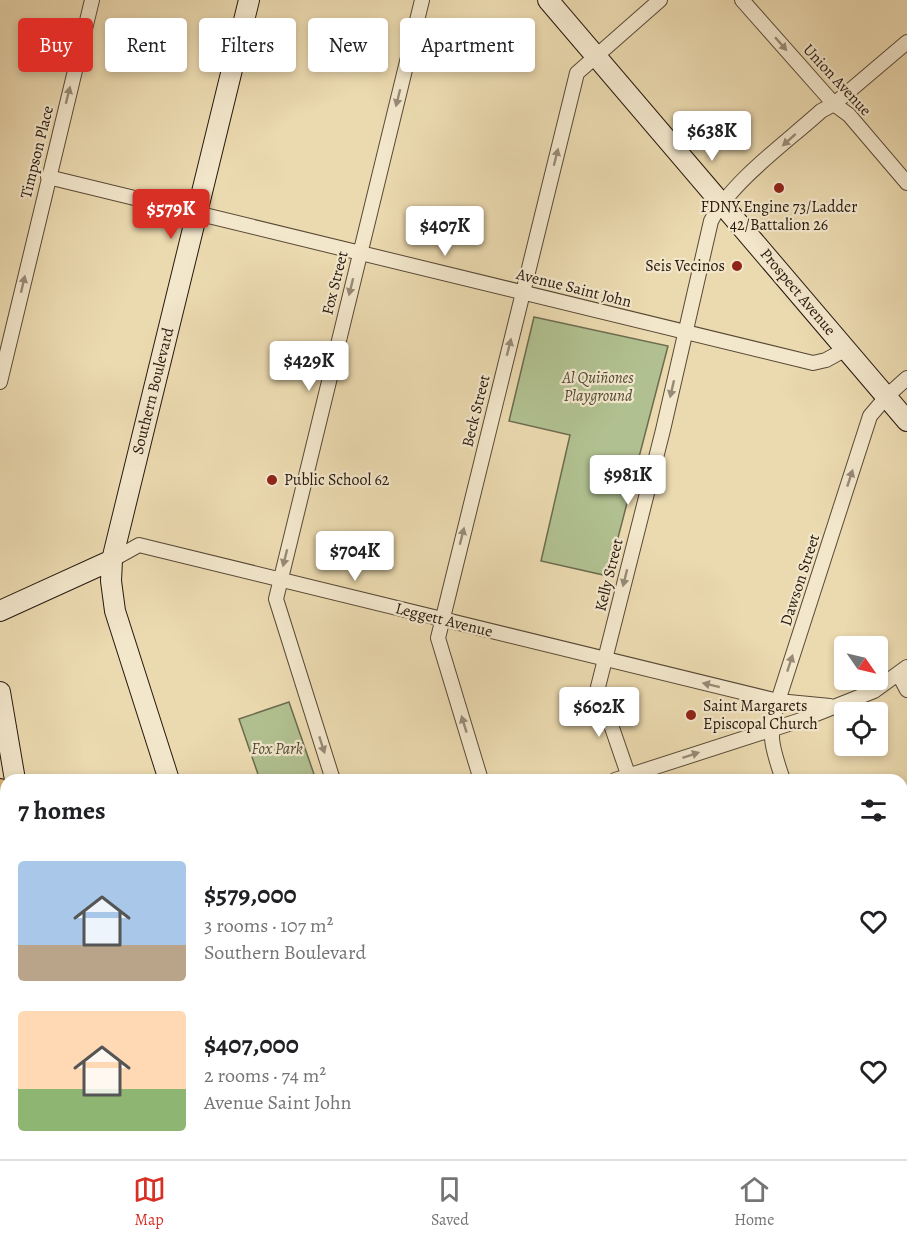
<!DOCTYPE html>
<meta charset="utf-8">
<style>
:root{--surface:#fff;--page:#f6f6f6;--text:#202124;--muted:#757577;--line:#e0e0e0;--accent:#d93025}
body{margin:0;font-family:Alegreya,serif;background:var(--page);color:var(--text);height:100vh;display:flex;flex-direction:column;font-size:22px;white-space:nowrap}
*{box-sizing:border-box;margin:0}
p{font-size:20px;color:var(--muted)}
.icon{flex:none;width:33px;height:33px;fill:none;stroke:currentColor;stroke-width:2;stroke-linecap:round;stroke-linejoin:round}
.map{position:relative;flex:1;overflow:hidden}
.side{position:absolute;left:0px;top:774px;width:908px;height:386px;display:flex;flex-direction:column;background:var(--surface);border-radius:18px 18px 0 0;box-shadow:0 3px 9px #0003}
.side>*{flex:none}
.guide{position:absolute;left:18px;top:18px;width:600px;height:54px;display:flex;gap:12px}
.needle{width:39px;rotate:124deg}
.tools{position:absolute;left:834px;top:636px;display:grid;gap:12px}
.tools a{display:grid;place-items:center;width:54px;height:54px;border-radius:6px;background:var(--surface);box-shadow:0 3px 9px #0003;font-size:30px}
.price{position:absolute;translate:-50% -51px;padding:0 14px;border-radius:6px;background:#fff;color:#222;font-size:20px;line-height:39px;filter:drop-shadow(0 2px 3px #0008)}
.price::after{content:'';position:absolute;left:50%;top:36px;width:18px;height:14px;margin-left:-9px;background:inherit;clip-path:polygon(0 0,100% 0,50% 100%)}
.price.on{background:var(--accent);color:#fff}
ul{padding:0;list-style:none}
li{display:flex;align-items:center;gap:18px;height:150px;padding:0 18px}
li span{display:grid;place-items:center;flex:none;width:168px;height:120px;border-radius:6px;color:#555}
li>.icon{margin-inline-start:auto}
span .icon{width:72px;height:72px;fill:#fffc;stroke-width:1}
li b{font-size:26px}
h2{display:flex;justify-content:space-between;align-items:center;height:72px;padding:0 18px;font-size:26px}
.chip{padding:0 21px;border-radius:6px;background:var(--surface);box-shadow:0 3px 9px #0003;font-size:21px;line-height:54px}
.chip.on{background:var(--accent);color:#fff}
.dock{display:flex;justify-content:space-around;align-items:center;height:84px;border-top:2px solid var(--line);background:var(--surface);font-size:16px;color:var(--muted)}
.dock a{display:grid;justify-items:center;gap:3px}
.dock .on{color:var(--accent)}
.map>svg:first-child{display:block}
</style>
<div class="map">
<svg width="907" height="1159" viewBox="0 0 907 1159">
<rect width="100%" height="100%" fill="#ebd9af"/>
<filter id="stains"><feTurbulence type="fractalNoise" baseFrequency=".00333" numOctaves="4"/><feColorMatrix values="0 0 0 0 .2 0 0 0 0 .09 0 0 0 0 .02 0 0 0 .5 -.17"/></filter>
<radialGradient id="worn" r=".72"><stop offset=".6" stop-color="#630" stop-opacity="0"/><stop offset="1" stop-color="#630" stop-opacity=".3"/></radialGradient>
<!-- green -->
<path fill="#b1c090" stroke="#6c6c4f" stroke-width="1.5" d="M 534,317 L 668,346 L 608,576 L 541,561 L 570,435 L 509,421 Z
M 289,702 L 316,780 L 260,780 L 239,719 Z
M 759,1154 L 881,1154 L 883,1159 L 760,1159 Z"/>
<g fill="none" stroke-linecap="round" stroke-linejoin="round">
<!-- street casing -->
<g stroke="#584936" stroke-width="16">
<path id="street" d="M 742,0 L 834,104 L 849,115 L 907,183
M 48,177 L 813,363 L 826,360 L 846,349
M 0,382 L 92,0
M 112,560 L 139,545 L 147,547 L 778,701 L 830,706
M 899,675 L 907,690
M 333,780 L 276,599 L 422,0
M 481,780 L 438,638 L 577,73 L 660,0
M 615,780 L 801,720 L 874,691 L 907,667
M 630,780 L 598,687 L 663,430 L 711,221 C 732,181 787,142 821,111 L 834,104 L 907,42
M 783,780 C 771,744 768,738 778,701 L 870,416 L 887,396 L 907,378
M 902,1143 L 907,1159
M 453,1154 L 455,1159
M 602,1154 L 603,1159"/>
</g>
<!-- secondary casing -->
<g stroke="#27190e" stroke-width="22">
<path id="secondary" d="M 548,0 L 907,421
M 0,611 L 112,560
M 0,692 L 15,780
M 169,780 L 115,611 L 111,581 L 112,560 L 249,0
M 0,878 L 6,898
M 0,981 L 6,999
M 902,1051 L 907,1050
M 88,1154 L 90,1159
M 120,1154 L 122,1159
M 288,1154 L 290,1159
M 565,1159 L 581,1154"/>
</g>
<!-- highway casing -->
<g stroke="#27190e" stroke-width="28">
<path id="highway" d="M 0,792 L 6,830
M 0,934 L 6,954
M 0,1019 L 6,1037
M 45,1154 L 46,1159
M 72,1154 L 73,1159
M 102,1154 L 103,1159"/>
</g>
<!-- street -->
<use href="#street" stroke="#f2e6cb" stroke-width="14"/>
<!-- secondary -->
<use href="#secondary" stroke="#f2e6cb" stroke-width="20"/>
<!-- highway -->
<use href="#highway" stroke="#e6bc78" stroke-width="26"/>
</g>
<!-- one-way arrows -->
<defs><path id="oneway-solid" d="M-6-.8H1V-3.2L6.5 0L1 3.2V.8H-6Z" transform="scale(1.5)"/></defs>
<g fill="#978a76">
<use href="#oneway-solid" transform="translate(781 44) rotate(49)"/>
<use href="#oneway-solid" transform="translate(68 95) rotate(-76)"/>
<use href="#oneway-solid" transform="translate(398 98) rotate(104)"/>
<use href="#oneway-solid" transform="translate(789 140) rotate(138)"/>
<use href="#oneway-solid" transform="translate(556 157) rotate(-76)"/>
<use href="#oneway-solid" transform="translate(23 284) rotate(-77)"/>
<use href="#oneway-solid" transform="translate(351 287) rotate(104)"/>
<use href="#oneway-solid" transform="translate(509 347) rotate(-76)"/>
<use href="#oneway-solid" transform="translate(672 389) rotate(103)"/>
<use href="#oneway-solid" transform="translate(850 478) rotate(-72)"/>
<use href="#oneway-solid" transform="translate(462 536) rotate(-76)"/>
<use href="#oneway-solid" transform="translate(285 558) rotate(104)"/>
<use href="#oneway-solid" transform="translate(625 578) rotate(104)"/>
<use href="#oneway-solid" transform="translate(790 663) rotate(-72)"/>
<use href="#oneway-solid" transform="translate(711 685) rotate(-166)"/>
<use href="#oneway-solid" transform="translate(464 724) rotate(-107)"/>
<use href="#oneway-solid" transform="translate(322 745) rotate(72)"/>
<use href="#oneway-solid" transform="translate(691 755) rotate(-18)"/>
</g>
<!-- markers -->
<g fill="#8f2418" stroke="#f2e6cb" stroke-width="2">
<circle cx="779" cy="188" r="6"/>
<circle cx="737" cy="266" r="6"/>
<circle cx="272" cy="480" r="6"/>
<circle cx="691" cy="715" r="6"/>
</g>
<g text-anchor="middle" dominant-baseline="central" stroke-width="4.5" stroke-linejoin="round" paint-order="stroke">
<!-- street labels -->
<g font-size="16" fill="#27190e" stroke="#f2e6cb">
<text transform="translate(837 80) rotate(47)">Union Avenue</text>
<text transform="translate(37 152) rotate(-76)">Timpson Place</text>
<text transform="translate(335 283) rotate(-76)">Fox Street</text>
<text transform="translate(574 288) rotate(14)">Avenue Saint John</text>
<text transform="translate(798 292) rotate(50)">Prospect Avenue</text>
<text transform="translate(153 391) rotate(-76)">Southern Boulevard</text>
<text transform="translate(476 411) rotate(-76)">Beck Street</text>
<text transform="translate(609 575) rotate(-76)">Kelly Street</text>
<text transform="translate(800 580) rotate(-72)">Dawson Street</text>
<text transform="translate(444 620) rotate(14)">Leggett Avenue</text>
</g>
<!-- poi labels -->
<g font-size="16" fill="#27190e" stroke="#f2e6cb" text-anchor="start">
<text x="779" y="207" text-anchor="middle">FDNY Engine 73/Ladder<tspan x="779" dy="18">42/Battalion 26</tspan></text>
<text x="725" y="266" text-anchor="end">Seis Vecinos</text>
<text x="284" y="480">Public School 62</text>
<text x="703" y="706">Saint Margarets<tspan x="703" dy="18">Episcopal Church</tspan></text>
</g>
<!-- park labels -->
<g font-size="16" font-style="italic" fill="#504b35" stroke="#f2e6cb">
<text x="598" y="378">Al Quiñones<tspan x="598" dy="18">Playground</tspan></text>
<text x="277" y="749">Fox Park</text>
</g>
</g>
<rect width="100%" height="100%" filter="url(#stains)"/>
<rect width="100%" height="100%" fill="url(#worn)"/>
</svg>
<div class="tools">
<a><svg class="needle" viewBox="-14 -14 28 28"><path d="M0-13l5 13h-10z" fill="#e53935"/><path d="M0 13l5-13h-10z" fill="#757577"/></svg></a>
<a><svg class="icon" aria-label="locate" viewBox="0 0 24 24"><circle cx="12" cy="12" r="6"/><path d="M12 2v4M12 18v4M2 12h4M18 12h4"/></svg></a>
</div>
<b class="price" style="left:712px;top:162px">$638K</b>
<b class="price on" style="left:171px;top:240px">$579K</b>
<b class="price" style="left:445px;top:257px">$407K</b>
<b class="price" style="left:309px;top:392px">$429K</b>
<b class="price" style="left:628px;top:506px">$981K</b>
<b class="price" style="left:355px;top:582px">$704K</b>
<b class="price" style="left:599px;top:738px">$602K</b>
<div class="guide">
<a class="chip on">Buy</a>
<a class="chip">Rent</a>
<a class="chip">Filters</a>
<a class="chip">New</a>
<a class="chip">Apartment</a>
</div>
<section class="side">
<h2>7 homes<svg class="icon" aria-label="filters" viewBox="0 0 24 24"><path d="M4 7h16M4 17h16"/><circle cx="9" cy="7" r="2"/><circle cx="15" cy="17" r="2"/></svg></h2>
<ul>
<li><span style="background:linear-gradient(#a9c7e8 70%,#b9a48a 0)"><svg class="icon" aria-label="home" viewBox="0 0 24 24"><path d="M3 11l9-7 9 7M6 9v11h12V9"/></svg></span><div><b>$579,000</b><p>3 rooms · 107 m²</p><p>Southern Boulevard</p></div><svg class="icon" aria-label="heart" viewBox="0 0 24 24"><path d="M12 20l-8-8c-3-5 5-10 8-4 3-6 11-1 8 4z"/></svg></li>
<li><span style="background:linear-gradient(#ffd9b3 65%,#8fb573 0)"><svg class="icon" aria-label="home" viewBox="0 0 24 24"><path d="M3 11l9-7 9 7M6 9v11h12V9"/></svg></span><div><b>$407,000</b><p>2 rooms · 74 m²</p><p>Avenue Saint John</p></div><svg class="icon" aria-label="heart" viewBox="0 0 24 24"><path d="M12 20l-8-8c-3-5 5-10 8-4 3-6 11-1 8 4z"/></svg></li>
</ul>
</section>
</div>
<nav class="dock">
<a class="on"><svg class="icon" aria-label="map" viewBox="0 0 24 24"><path d="M3 6l6-2 6 2 6-2v14l-6 2-6-2-6 2zM9 4v14M15 6v14"/></svg>Map</a>
<a><svg class="icon" aria-label="saved" viewBox="0 0 24 24"><path d="M7 4h10v16l-5-4-5 4z"/></svg>Saved</a>
<a><svg class="icon" aria-label="home" viewBox="0 0 24 24"><path d="M3 11l9-7 9 7M6 9v11h12V9"/></svg>Home</a>
</nav>
